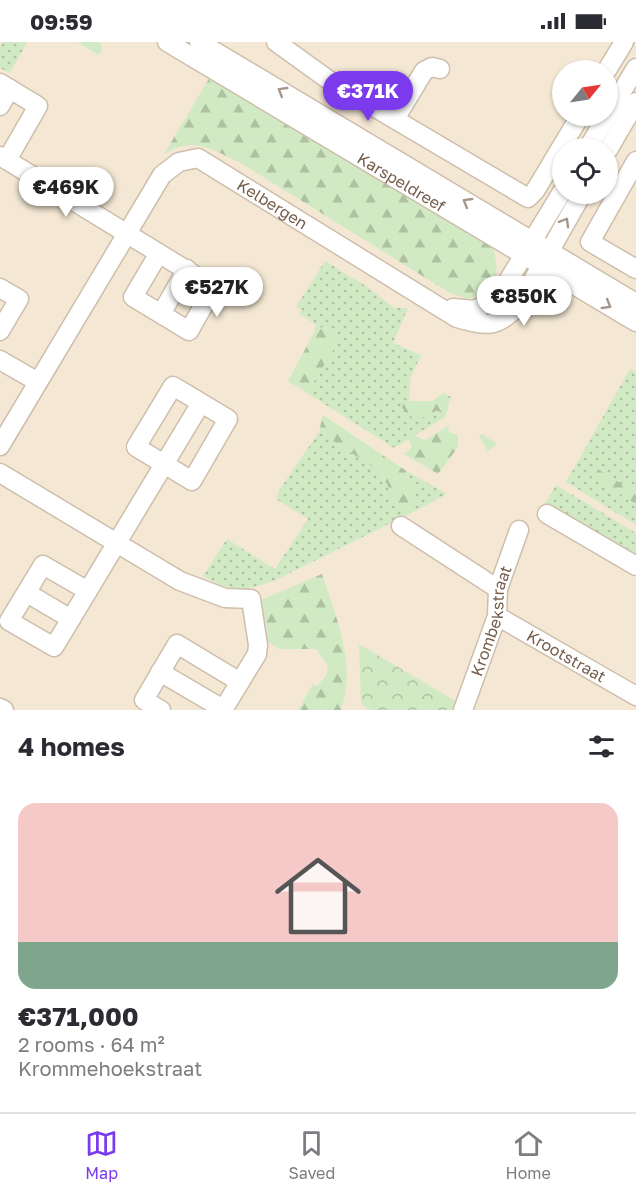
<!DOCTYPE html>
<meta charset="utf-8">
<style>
:root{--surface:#fff;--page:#f2f2f3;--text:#2b2b33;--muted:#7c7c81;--line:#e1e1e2;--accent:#7c3aed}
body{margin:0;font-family:"Golos Text",sans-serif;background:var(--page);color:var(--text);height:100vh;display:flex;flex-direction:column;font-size:22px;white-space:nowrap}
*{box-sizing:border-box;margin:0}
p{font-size:20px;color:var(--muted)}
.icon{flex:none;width:33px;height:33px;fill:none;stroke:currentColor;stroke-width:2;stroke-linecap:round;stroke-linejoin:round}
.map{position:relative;height:668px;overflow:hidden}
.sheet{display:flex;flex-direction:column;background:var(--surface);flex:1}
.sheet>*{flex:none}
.needle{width:39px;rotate:60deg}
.controls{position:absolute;left:552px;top:18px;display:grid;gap:12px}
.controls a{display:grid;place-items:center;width:66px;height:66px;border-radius:50%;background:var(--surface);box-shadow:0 2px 4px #0004;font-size:30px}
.price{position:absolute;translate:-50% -51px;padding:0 14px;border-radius:21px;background:#fff;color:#222;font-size:20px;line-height:39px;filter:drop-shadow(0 2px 3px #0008)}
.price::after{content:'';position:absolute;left:50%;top:36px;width:18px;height:14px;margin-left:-9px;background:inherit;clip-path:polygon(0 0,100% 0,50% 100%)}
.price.selected{background:var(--accent);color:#fff}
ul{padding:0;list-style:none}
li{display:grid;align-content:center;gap:12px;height:318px;padding:0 18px}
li+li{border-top:2px solid var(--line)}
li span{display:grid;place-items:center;height:186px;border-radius:18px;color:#555}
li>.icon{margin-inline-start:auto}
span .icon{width:108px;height:108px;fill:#fffc;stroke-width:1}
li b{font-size:26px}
h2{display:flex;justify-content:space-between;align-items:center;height:72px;padding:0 18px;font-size:26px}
.status{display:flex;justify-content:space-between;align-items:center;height:42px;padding:0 30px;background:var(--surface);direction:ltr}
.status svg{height:16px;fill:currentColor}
.menu{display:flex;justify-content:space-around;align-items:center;height:84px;border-top:2px solid var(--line);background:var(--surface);font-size:16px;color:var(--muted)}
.menu a{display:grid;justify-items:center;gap:3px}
.menu .selected{color:var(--accent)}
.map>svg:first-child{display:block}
</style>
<div class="status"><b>09:59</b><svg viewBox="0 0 49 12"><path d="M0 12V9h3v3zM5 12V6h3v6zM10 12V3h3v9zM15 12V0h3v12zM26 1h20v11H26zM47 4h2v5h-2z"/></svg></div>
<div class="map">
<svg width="636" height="668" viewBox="0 0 636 668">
<defs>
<pattern id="grass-dots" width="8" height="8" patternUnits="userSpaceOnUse" patternTransform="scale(1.5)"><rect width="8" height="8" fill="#d1eac4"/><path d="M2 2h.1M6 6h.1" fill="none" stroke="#aec1a1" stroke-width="1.8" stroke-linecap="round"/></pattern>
<pattern id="forest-firs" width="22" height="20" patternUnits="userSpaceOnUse" patternTransform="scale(1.5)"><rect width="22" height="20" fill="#d1eac4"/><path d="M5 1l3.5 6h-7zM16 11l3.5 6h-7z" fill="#aec1a1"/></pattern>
<pattern id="park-crowns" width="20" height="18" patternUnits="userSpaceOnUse" patternTransform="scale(1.5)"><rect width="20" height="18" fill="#d1eac4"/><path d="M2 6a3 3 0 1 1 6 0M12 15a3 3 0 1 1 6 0" fill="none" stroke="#aec1a1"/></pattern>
</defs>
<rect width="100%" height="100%" fill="#fcf5e6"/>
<!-- residential -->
<path fill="#f4e8d4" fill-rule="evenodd" d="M 0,0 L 636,0 L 636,668 L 0,668 ZM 562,28 L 608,28 L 608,74 L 562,74 ZM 562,106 L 608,106 L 608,152 L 562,152 Z"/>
<!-- grass -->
<path fill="url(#grass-dots)" d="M 3,0 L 27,0 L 10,31 L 0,26 L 0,4 Z
M 325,219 L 369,246 L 394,266 L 408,266 L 393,301 L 421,313 L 410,337 L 409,366 L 449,364 L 445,375 L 394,406 L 307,351 L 340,297 L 299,272 L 301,268 L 296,265 Z
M 630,327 L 636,330 L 636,483 L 566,440 Z
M 319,390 L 381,430 L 403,475 L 276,538 C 246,549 232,551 203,534 L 227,497 L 275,527 L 308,477 L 276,457 L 280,447 Z
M 405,428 L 447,452 L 413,470 L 413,448 Z
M 556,443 L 636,491 L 636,517 L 545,462 Z"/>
<!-- forest -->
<path fill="url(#forest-firs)" d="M 77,0 L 99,0 L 103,5 L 99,13 Z
M 213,30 L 490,200 C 498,218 499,231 491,249 L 467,257 L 450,251 L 239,120 C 211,107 193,94 164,112 Z
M 315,282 L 340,297 L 307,351 L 288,339 L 315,289 Z
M 443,351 L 451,355 L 446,370 L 436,369 L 416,379 L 402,366 L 404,359 L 433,359 Z
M 323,373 L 405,428 L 413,448 L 413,470 L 403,475 L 381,430 L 319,390 Z
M 448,384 L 449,390 L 458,393 L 458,405 L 438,432 L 404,412 L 412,405 L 406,390 L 425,398 Z
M 482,392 L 497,402 L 488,409 L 479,394 Z
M 596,426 L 636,451 L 636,462 L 591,434 Z
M 322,532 C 336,575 357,623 341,668 L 298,668 L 313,642 L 317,644 L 326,634 L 328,624 L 316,607 L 279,607 L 264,597 L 268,591 L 261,558 Z"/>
<!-- park -->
<path fill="url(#park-crowns)" d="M 359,602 L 459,661 L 461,668 L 371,668 L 361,662 Z"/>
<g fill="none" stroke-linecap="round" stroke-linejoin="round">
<!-- minor casing -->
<g stroke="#cebeac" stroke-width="21">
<g id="minor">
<path id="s1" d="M 167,0 L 636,280"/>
<path d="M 199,0 L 636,261"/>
<path d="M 276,0 L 330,39 L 528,156 L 535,149 L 580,74"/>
<path d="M 607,28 L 624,0"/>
<path d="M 0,41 L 38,64 L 7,118"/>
<path d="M 0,64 L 10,47"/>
<path d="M 395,77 L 424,29 L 432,25 L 440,27"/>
<path d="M 588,106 L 636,26"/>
<path d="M 608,108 L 636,60"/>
<path d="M 0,114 L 214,245 L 189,289 L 133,255 L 159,211"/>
<path d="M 636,119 L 590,200 L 636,227"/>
<path d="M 0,246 L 19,257 L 0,289"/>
<path d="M 453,266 L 474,268 L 497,257 L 562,150"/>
<path d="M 161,272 L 187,227"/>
<path d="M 0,318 L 38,340"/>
<path d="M 173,344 L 228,377 L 192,439 L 136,405 Z"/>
<path id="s2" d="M 0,404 L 162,133 L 179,120 L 198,116 L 457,276 C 486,284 497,287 519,263 L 582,152"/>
<path d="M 0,431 L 180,539 L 225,556 L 251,557 L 258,603 L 257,612 L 223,668"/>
<path d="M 547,472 L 636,524"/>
<path d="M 401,484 L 498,547"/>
<path d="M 88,549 L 43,523 L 9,579 L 54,605 L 201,361"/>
<path d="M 27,551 L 71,577"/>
<path id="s3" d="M 497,574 L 636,654"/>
<path d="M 160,630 L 223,667"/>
<path d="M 0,666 L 4,668"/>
<path d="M 161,668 L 144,658 L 177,602 L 240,640"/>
<path id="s4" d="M 463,668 L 497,574 L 498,547 L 519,488"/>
</g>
</g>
<!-- minor -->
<use href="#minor" stroke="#fff" stroke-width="18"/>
</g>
<!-- one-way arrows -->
<defs><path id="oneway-chevron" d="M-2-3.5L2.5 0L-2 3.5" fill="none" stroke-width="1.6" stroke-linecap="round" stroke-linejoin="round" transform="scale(1.5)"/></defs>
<g stroke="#a6968a">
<use href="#oneway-chevron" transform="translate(282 49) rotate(-149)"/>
<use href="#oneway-chevron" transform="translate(467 160) rotate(-149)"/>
<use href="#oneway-chevron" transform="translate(565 180) rotate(-60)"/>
<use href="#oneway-chevron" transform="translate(607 263) rotate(31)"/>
</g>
<g text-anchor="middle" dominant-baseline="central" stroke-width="6" stroke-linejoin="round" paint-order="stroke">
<!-- street labels -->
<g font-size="16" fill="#765d4b" stroke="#fff9ec">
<text stroke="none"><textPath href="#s1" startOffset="273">Karspeldreef</textPath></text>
<text stroke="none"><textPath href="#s2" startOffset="444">Kelbergen</textPath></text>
<text stroke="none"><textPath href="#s4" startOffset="94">Krombekstraat</textPath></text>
<text stroke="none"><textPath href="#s3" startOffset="80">Krootstraat</textPath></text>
</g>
</g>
</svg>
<div class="controls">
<a><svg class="needle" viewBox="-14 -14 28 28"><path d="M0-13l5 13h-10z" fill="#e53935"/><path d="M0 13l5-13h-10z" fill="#7c7c81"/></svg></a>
<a><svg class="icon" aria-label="locate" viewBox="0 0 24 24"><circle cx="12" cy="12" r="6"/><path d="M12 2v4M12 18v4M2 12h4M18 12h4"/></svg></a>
</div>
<b class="price selected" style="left:368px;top:80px">€371K</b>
<b class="price" style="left:66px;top:176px">€469K</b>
<b class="price" style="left:217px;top:276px">€527K</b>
<b class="price" style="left:524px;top:285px">€850K</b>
</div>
<section class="sheet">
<h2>4 homes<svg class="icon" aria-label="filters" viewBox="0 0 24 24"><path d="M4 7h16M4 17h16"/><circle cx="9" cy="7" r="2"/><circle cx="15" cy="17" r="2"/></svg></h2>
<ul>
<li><span style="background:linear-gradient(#f6c9c9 75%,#7fa58c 0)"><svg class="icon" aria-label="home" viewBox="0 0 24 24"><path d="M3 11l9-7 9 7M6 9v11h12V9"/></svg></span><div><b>€371,000</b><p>2 rooms · 64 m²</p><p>Krommehoekstraat</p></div></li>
</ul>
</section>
<nav class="menu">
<a class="selected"><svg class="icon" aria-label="map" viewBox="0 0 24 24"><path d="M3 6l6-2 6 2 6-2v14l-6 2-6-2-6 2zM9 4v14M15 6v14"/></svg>Map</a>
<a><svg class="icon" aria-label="saved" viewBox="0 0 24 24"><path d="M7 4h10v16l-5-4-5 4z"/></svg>Saved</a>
<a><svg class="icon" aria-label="home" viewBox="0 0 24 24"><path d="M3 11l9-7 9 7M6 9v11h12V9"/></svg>Home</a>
</nav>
